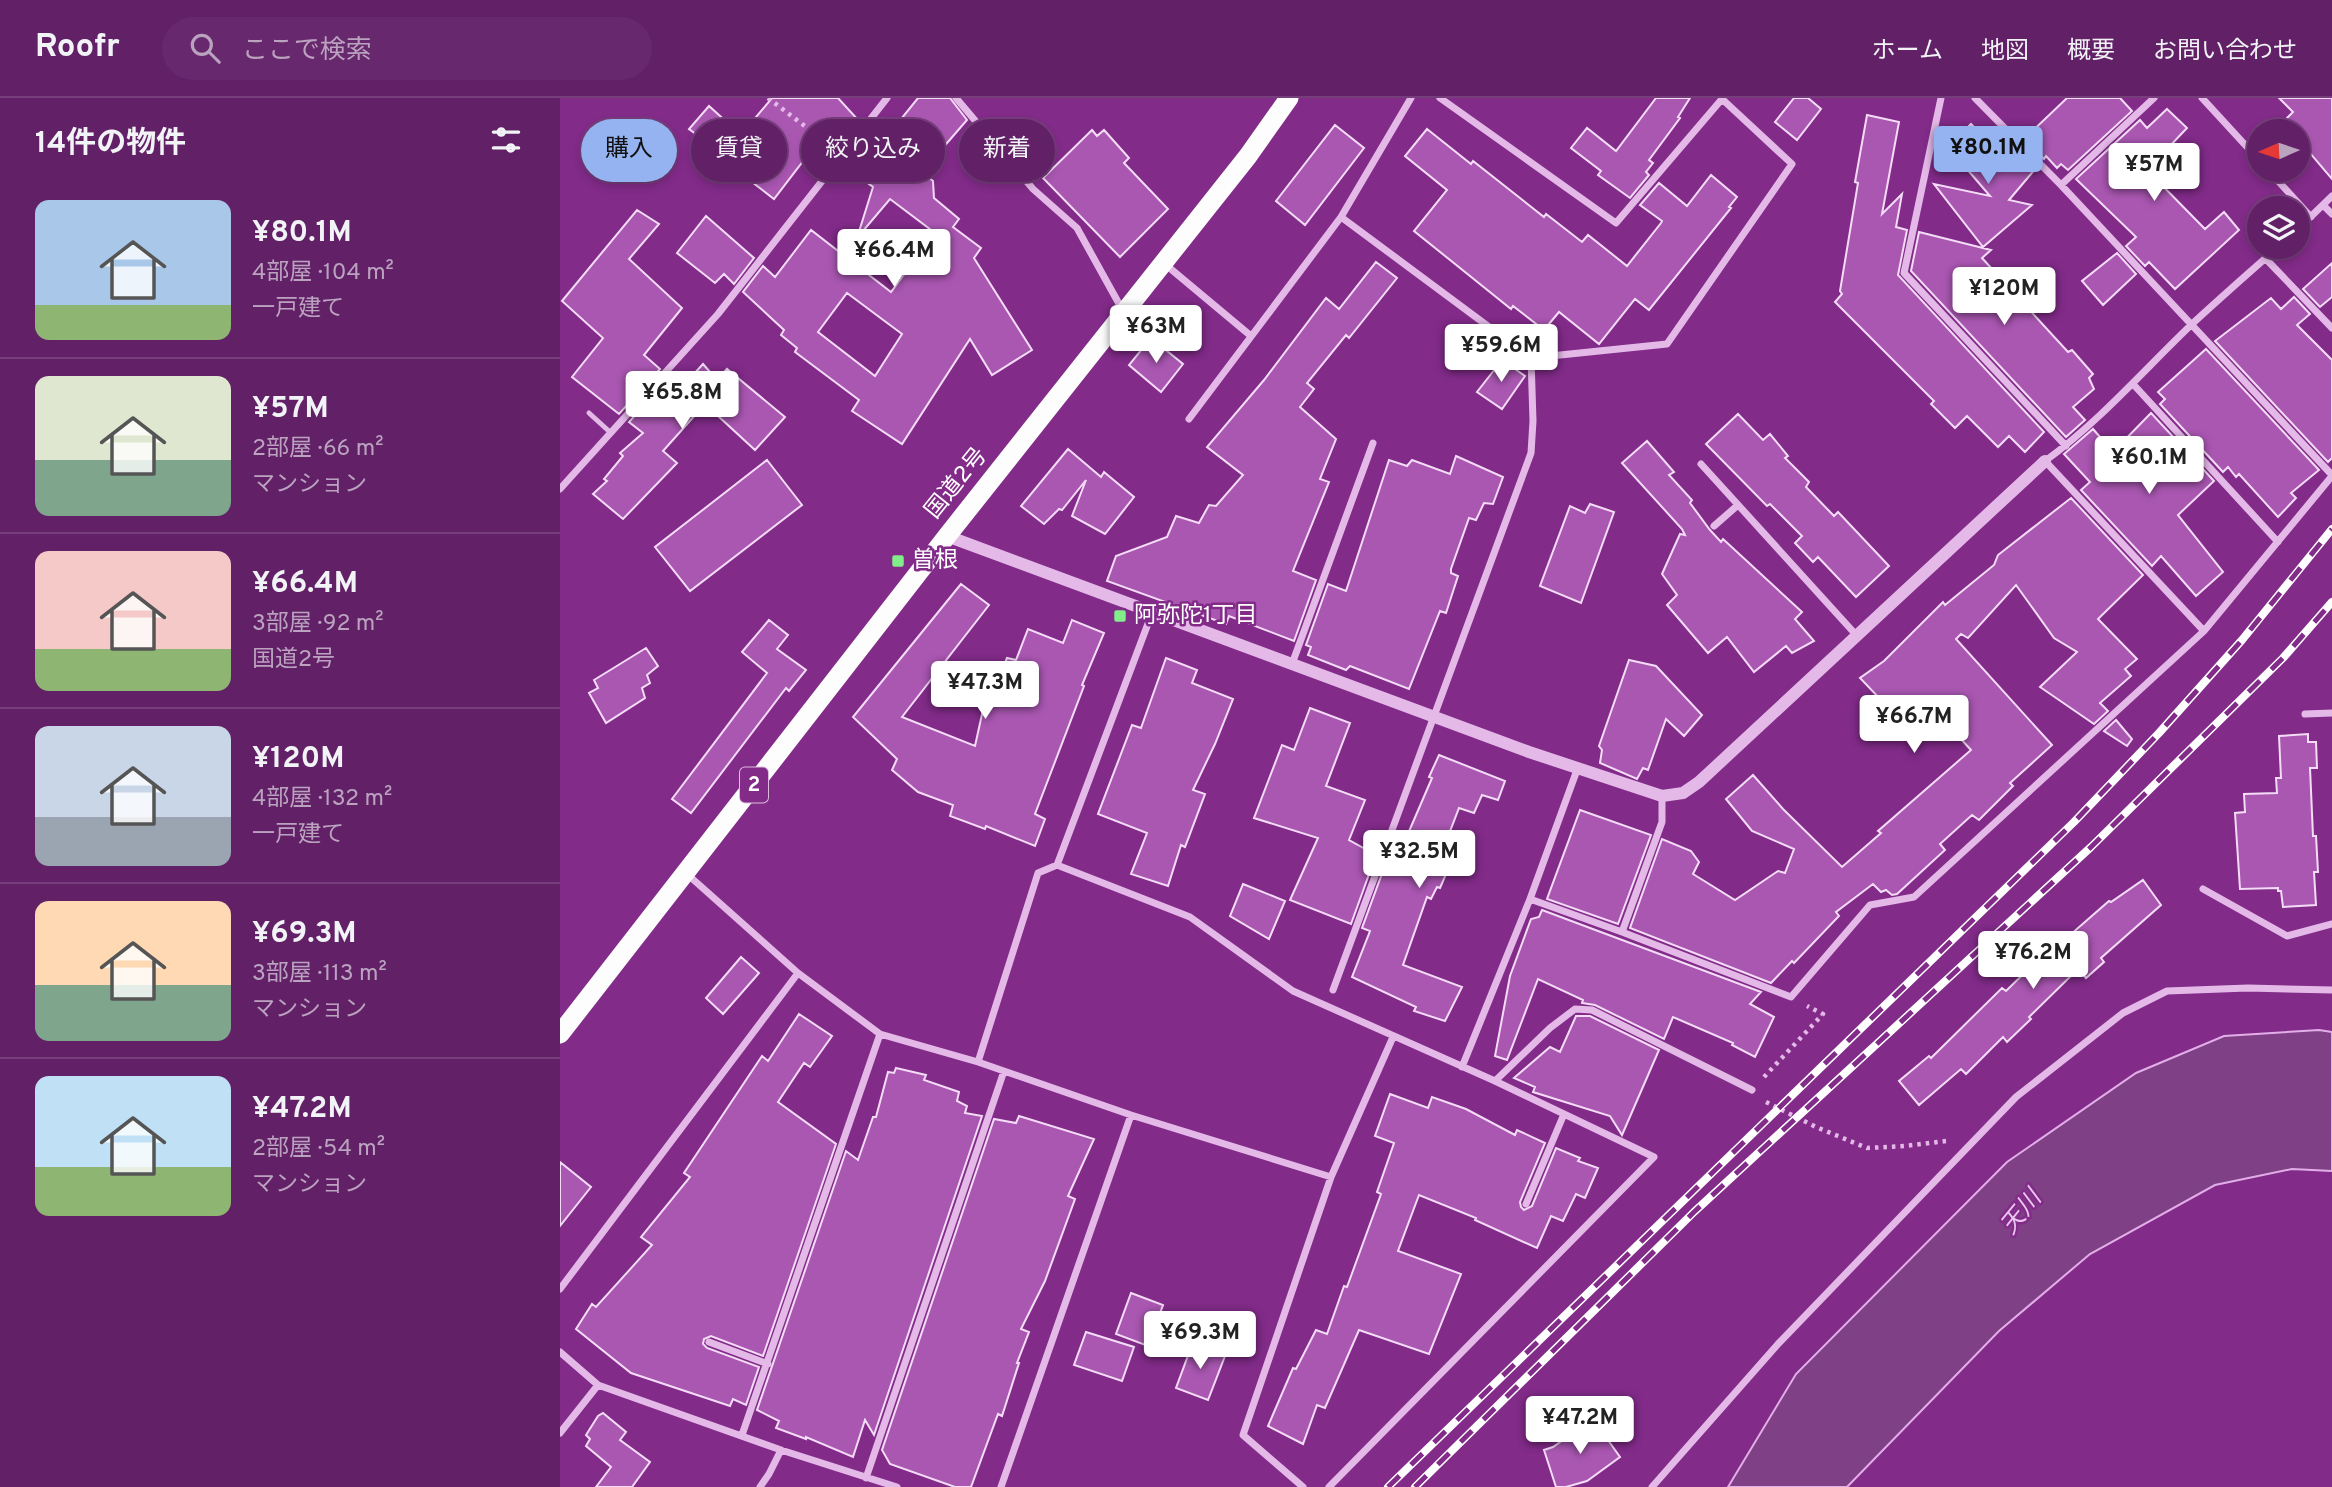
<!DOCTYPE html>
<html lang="ja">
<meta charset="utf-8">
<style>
:root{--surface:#622067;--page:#68286d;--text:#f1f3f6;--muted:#bba3c0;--line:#763e7b;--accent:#95b2f1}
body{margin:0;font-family:Overpass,"Noto Sans JP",sans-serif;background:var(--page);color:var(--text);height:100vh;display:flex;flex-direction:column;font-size:26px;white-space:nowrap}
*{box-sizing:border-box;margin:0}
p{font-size:23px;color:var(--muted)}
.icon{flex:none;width:38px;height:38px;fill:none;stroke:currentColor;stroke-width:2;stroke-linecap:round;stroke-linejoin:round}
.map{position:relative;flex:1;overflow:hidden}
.details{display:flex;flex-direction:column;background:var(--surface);width:560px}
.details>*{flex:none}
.top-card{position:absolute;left:21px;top:21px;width:665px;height:63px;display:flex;gap:14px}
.needle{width:46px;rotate:267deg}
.tools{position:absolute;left:1687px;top:21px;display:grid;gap:14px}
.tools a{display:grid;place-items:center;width:63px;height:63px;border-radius:50%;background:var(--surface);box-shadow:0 4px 10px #0003,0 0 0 2px var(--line);font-size:35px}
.price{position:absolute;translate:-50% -60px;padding:0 16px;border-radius:7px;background:#fff;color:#222;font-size:23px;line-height:46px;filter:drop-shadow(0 2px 4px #0008)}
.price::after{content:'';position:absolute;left:50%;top:42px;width:21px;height:16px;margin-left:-10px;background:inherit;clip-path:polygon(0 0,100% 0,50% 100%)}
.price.active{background:var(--accent);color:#111}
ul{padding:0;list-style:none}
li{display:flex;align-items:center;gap:21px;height:175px;padding:0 35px}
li+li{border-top:2px solid var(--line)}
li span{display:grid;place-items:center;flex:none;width:196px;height:140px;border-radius:14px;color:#555}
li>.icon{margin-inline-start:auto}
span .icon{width:84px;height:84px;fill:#fffc;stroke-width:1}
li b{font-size:30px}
h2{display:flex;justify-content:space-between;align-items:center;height:84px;padding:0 35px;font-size:30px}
.pill{padding:0 24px;border-radius:32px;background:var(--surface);box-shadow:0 4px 10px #0003,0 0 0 2px var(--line);font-size:24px;line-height:63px}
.pill.active{background:var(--accent);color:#111}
header{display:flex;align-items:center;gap:42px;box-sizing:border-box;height:98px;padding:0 35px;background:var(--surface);border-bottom:2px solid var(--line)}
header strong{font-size:33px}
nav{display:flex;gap:38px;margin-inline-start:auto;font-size:24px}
.search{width:490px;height:63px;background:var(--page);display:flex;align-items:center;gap:18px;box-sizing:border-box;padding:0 24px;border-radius:38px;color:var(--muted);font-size:26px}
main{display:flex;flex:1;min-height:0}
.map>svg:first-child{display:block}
</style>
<header>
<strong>Roofr</strong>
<div class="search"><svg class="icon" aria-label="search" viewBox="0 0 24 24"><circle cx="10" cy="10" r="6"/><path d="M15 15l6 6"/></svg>ここで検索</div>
<nav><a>ホーム</a><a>地図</a><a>概要</a><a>お問い合わせ</a></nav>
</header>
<main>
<section class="details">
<h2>14件の物件<svg class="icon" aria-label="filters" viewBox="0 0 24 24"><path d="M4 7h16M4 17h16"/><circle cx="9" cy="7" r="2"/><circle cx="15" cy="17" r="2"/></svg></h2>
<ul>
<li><span style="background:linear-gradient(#a9c7e8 75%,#8fb573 0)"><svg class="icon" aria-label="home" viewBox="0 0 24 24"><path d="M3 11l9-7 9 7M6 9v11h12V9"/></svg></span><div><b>¥80.1M</b><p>4部屋 · 104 m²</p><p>一戸建て</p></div></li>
<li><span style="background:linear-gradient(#dfe7d0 60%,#7fa58c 0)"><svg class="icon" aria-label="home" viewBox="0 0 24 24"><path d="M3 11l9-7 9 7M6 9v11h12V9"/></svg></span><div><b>¥57M</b><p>2部屋 · 66 m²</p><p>マンション</p></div></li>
<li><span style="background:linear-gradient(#f6c9c9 70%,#8fb573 0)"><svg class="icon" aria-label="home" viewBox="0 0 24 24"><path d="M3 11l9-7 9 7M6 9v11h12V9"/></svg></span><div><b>¥66.4M</b><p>3部屋 · 92 m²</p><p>国道2号</p></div></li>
<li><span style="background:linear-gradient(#c9d6e8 65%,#9aa5b1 0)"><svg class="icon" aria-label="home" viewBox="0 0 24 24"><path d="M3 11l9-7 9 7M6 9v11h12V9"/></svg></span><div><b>¥120M</b><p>4部屋 · 132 m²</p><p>一戸建て</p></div></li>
<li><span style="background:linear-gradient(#ffd9b3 60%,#7fa58c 0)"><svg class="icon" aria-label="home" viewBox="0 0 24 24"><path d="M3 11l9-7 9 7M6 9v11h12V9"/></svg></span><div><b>¥69.3M</b><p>3部屋 · 113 m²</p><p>マンション</p></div></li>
<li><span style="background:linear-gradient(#bfe0f5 65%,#8fb573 0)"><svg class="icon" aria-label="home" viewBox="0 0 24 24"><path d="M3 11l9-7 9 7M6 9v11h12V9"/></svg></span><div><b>¥47.2M</b><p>2部屋 · 54 m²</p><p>マンション</p></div></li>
</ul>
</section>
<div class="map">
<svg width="1772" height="1389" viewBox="0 0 1772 1389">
<rect width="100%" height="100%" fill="#822b89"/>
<!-- water -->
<path fill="#804085" stroke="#e2aee8" stroke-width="2" d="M 1759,932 L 1772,934 L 1772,1073 L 1732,1071 L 1655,1087 L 1530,1156 L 1439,1233 L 1287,1389 L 1168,1389 L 1236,1276 L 1447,1064 L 1576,975 L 1664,938 Z"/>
<!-- building -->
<path fill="#aa57b2" stroke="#f4dcf7" stroke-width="2" fill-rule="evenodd" d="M 212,0 L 278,0 L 300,24 L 273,59 L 266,54 L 255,70 L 244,62 L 214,101 L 179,74 L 182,70 L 129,31 L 149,8 L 181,37 Z
M 358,0 L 390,0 L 407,22 L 362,74 L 373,83 L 374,100 L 399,121 L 393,129 L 421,150 L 414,160 L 472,252 L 432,277 L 410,241 L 342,346 L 292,313 L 299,302 L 235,254 L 237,250 L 221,237 L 224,232 L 183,194 L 203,168 L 215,179 L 251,132 L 331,194 L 375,135 L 330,101 L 297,140 L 313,89 L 283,67 L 309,33 L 321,46 ZM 287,195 L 342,236 L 315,278 L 258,234 Z
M 1096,0 L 1130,0 L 1118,19 L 1120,20 L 1089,62 L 1093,65 L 1086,74 L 1089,77 L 1070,100 L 1038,77 L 1041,73 L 1011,50 L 1027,30 L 1056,53 Z
M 1234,0 L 1248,0 L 1261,11 L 1237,42 L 1215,24 Z
M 1507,0 L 1560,0 L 1572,13 L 1508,72 L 1501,66 L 1497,70 L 1486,58 L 1484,61 L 1464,41 Z
M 1719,0 L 1772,0 L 1772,81 L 1738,41 L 1738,33 L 1731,33 L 1723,24 L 1733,14 Z
M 1607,11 L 1627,30 L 1587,72 L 1645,131 L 1664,114 L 1679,132 L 1615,191 L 1589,164 L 1585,168 L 1566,148 L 1576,139 L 1516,81 L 1580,22 L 1587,30 Z
M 1307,17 L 1339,24 L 1322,116 L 1342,96 L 1336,129 L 1347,132 L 1338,177 L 1484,334 L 1465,354 L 1449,338 L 1438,349 L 1407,318 L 1395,330 L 1371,306 L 1374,303 L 1275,204 L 1282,196 L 1280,193 L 1298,85 L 1295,84 Z
M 1411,26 L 1444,59 L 1455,49 L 1476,70 L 1449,102 L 1472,107 L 1423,149 L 1374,86 L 1430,98 L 1388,49 Z
M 775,27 L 804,50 L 745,127 L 716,103 Z
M 867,31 L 911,66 L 913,63 L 984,119 L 986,116 L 1022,144 L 1028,137 L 1067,168 L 1101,125 L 1102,123 L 1080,107 L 1099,85 L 1127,108 L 1151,77 L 1177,99 L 1169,109 L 1171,110 L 1089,212 L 1075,201 L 1039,246 L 999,214 L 984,232 L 953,208 L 951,211 L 854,133 L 887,92 L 845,58 Z
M 532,32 L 537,38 L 544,32 L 569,60 L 564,65 L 608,111 L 560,159 L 483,80 Z
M 77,112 L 99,126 L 69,161 L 122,210 L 84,257 L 100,271 L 59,316 L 12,279 L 43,240 L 2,203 Z
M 146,118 L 194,160 L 174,186 L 164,176 L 155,185 L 117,155 Z
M 1359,134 L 1431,152 L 1422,160 L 1508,254 L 1512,252 L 1533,276 L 1529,280 L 1534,291 L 1513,309 L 1525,322 L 1506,339 L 1351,173 Z
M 1557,155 L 1576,176 L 1543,207 L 1522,183 Z
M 816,164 L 837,180 L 789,240 L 786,237 L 747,285 L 754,291 L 740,309 L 776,341 L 760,381 L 769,384 L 733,473 L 756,482 L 734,543 L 669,518 L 666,526 L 547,483 L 556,458 L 607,439 L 616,418 L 639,425 L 649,407 L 656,408 L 683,377 L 647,349 L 704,282 L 766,200 L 779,211 Z
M 1772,165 L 1772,199 L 1760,209 L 1743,191 Z
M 1734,199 L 1750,216 L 1737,227 L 1772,262 L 1772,360 L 1768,364 L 1655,243 L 1711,200 L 1721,211 Z
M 591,240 L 623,266 L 601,294 L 569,267 Z
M 1646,251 L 1759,372 L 1731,395 L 1736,400 L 1718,419 L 1679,376 L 1676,379 L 1668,369 L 1663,374 L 1600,306 L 1605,301 L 1598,294 Z
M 942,262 L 965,278 L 942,311 L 917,294 Z
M 143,266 L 157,282 L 167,271 L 225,319 L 195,352 L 145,306 L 103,353 L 117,365 L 63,421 L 33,396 L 47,383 L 44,381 L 63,358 L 60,355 L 83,335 L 69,324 L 109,279 L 121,290 Z
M 1591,315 L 1654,383 L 1618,417 L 1663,474 L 1636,498 L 1601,458 L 1592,468 L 1521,392 L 1530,384 L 1504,356 L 1533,331 L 1553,354 Z
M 1178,316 L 1203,342 L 1210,336 L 1228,358 L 1225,360 L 1249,384 L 1246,389 L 1274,418 L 1278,414 L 1329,468 L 1296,499 L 1258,459 L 1253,464 L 1235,445 L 1242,438 L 1210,406 L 1207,408 L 1146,346 Z
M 1087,343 L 1114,374 L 1109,377 L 1132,402 L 1130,405 L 1150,432 L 1161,444 L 1163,441 L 1242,514 L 1235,521 L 1254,543 L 1232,555 L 1226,548 L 1194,574 L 1167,539 L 1148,555 L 1107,507 L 1117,497 L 1102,476 L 1120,436 L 1125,437 L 1122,431 L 1062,365 Z
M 508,351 L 541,379 L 544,374 L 574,399 L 545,436 L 512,418 L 526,382 L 502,412 L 499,411 L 484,426 L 461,408 Z
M 896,358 L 943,379 L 933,406 L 924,405 L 916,422 L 909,420 L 891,471 L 891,475 L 898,478 L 886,515 L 880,513 L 849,591 L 790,568 L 786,572 L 748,557 L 751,549 L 746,547 L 768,486 L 786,493 L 829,362 L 847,368 L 852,362 L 890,376 Z
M 207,362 L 242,407 L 130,493 L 95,449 Z
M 1511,400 L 1583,477 L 1538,521 L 1577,561 L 1565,571 L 1571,578 L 1540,605 L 1548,613 L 1534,626 L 1480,589 L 1517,554 L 1494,540 L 1456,487 L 1408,540 L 1401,536 L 1396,541 L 1492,647 L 1450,685 L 1453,688 L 1419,722 L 1412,717 L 1380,746 L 1385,752 L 1337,796 L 1332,797 L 1326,792 L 1321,794 L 1313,786 L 1276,814 L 1279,818 L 1234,865 L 1232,863 L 1211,885 L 1070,830 L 1102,741 L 1131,753 L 1139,764 L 1133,776 L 1175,802 L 1218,773 L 1225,775 L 1234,751 L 1192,733 L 1166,701 L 1193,677 L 1223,711 L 1282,769 L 1321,735 L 1318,733 L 1411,652 L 1367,604 L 1343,625 L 1300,580 L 1324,563 L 1383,504 L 1385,507 L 1434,467 L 1438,457 Z
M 1030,406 L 1054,414 L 1021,505 L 980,488 L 1010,408 L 1025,415 Z
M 401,486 L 429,507 L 342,619 L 415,648 L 426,598 L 424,592 L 431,575 L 440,577 L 447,560 L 456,562 L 468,531 L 503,545 L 512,522 L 544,535 L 522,587 L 524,588 L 475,716 L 485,721 L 475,748 L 426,728 L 425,731 L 390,718 L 393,707 L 358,694 L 332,672 L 337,661 L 293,619 Z
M 209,522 L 228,537 L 217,551 L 246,572 L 229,593 L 226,590 L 131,715 L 112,701 L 207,575 L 182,554 Z
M 86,550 L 98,568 L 87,577 L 90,585 L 82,590 L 85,600 L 46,625 L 29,595 L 38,590 L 34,582 Z
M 606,560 L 637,572 L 632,585 L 673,601 L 655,646 L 633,692 L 645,696 L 625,749 L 621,747 L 608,788 L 571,776 L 587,735 L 538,716 L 572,627 L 581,630 Z
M 1069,562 L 1096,568 L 1142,617 L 1124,638 L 1106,621 L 1088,672 L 1083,670 L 1077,681 L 1040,665 L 1042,652 L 1039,648 Z
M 750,610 L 790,625 L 766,688 L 805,702 L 789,742 L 816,757 L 791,826 L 730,802 L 758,740 L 694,720 L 722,647 L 734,652 Z
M 1556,622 L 1572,641 L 1567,648 L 1544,633 Z
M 1748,636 L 1748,644 L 1756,644 L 1757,670 L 1750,670 L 1753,738 L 1756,738 L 1758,774 L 1754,774 L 1756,807 L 1723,809 L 1721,793 L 1718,793 L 1718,790 L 1680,791 L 1675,715 L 1685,714 L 1684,696 L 1717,695 L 1716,680 L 1721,680 L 1719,638 Z
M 879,657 L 945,683 L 938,702 L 922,697 L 914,715 L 899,710 L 879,762 L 890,767 L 880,790 L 877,789 L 871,801 L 867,799 L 843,867 L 902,889 L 885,923 L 854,913 L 856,909 L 792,879 L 810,833 L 802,830 L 827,762 L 834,766 L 844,745 L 872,680 L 869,679 Z
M 1020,712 L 1091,737 L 1058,826 L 987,801 Z
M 1583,782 L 1601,807 L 1541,860 L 1544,864 L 1526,880 L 1518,871 L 1469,919 L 1471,921 L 1447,944 L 1443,939 L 1406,976 L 1401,971 L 1359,1007 L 1339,983 L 1369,958 L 1371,960 L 1442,890 L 1446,893 L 1484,856 L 1486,858 L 1549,803 L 1551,804 Z
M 683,786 L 725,803 L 709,841 L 670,818 Z
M 982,812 L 1201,894 L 1190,906 L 1214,919 L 1195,959 L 1172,947 L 1173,945 L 1113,919 L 1104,941 L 1035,907 L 1022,905 L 1023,902 L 978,881 L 947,962 L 935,958 L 950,878 L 971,821 L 979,819 Z
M 181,859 L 199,875 L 163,916 L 146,900 Z
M 239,916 L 272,938 L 250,969 L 244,965 L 218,1004 L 276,1046 L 203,1258 L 151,1238 L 144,1241 L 143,1246 L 147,1250 L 199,1269 L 186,1307 L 173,1301 L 170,1308 L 71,1275 L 16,1231 L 32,1206 L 36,1209 L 92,1147 L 81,1139 L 130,1079 L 124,1075 L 202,958 L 208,963 Z
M 1016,918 L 1030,918 L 1099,952 L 1062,1037 L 1050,1018 L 973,994 L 975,989 L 954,980 L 990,949 L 1000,954 Z
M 336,970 L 366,977 L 364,982 L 399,994 L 397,1003 L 407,1008 L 405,1015 L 422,1018 L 314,1337 L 305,1322 L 293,1359 L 246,1339 L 246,1341 L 216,1330 L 219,1323 L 197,1312 L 286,1053 L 298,1062 L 313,1019 L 316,1019 L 328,974 L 334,975 Z
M 830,996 L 868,1010 L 872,999 L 906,1011 L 955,1037 L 957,1032 L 985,1045 L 960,1104 L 961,1109 L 964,1112 L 972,1108 L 996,1050 L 1020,1060 L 1018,1063 L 1038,1070 L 1025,1100 L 1016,1096 L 1003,1123 L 991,1118 L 977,1150 L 915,1122 L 916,1120 L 859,1097 L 838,1153 L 901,1176 L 869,1256 L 799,1232 L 765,1310 L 757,1307 L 743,1346 L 708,1328 L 733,1270 L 736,1271 L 756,1232 L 767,1236 L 784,1188 L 787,1189 L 821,1096 L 817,1094 L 834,1045 L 815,1038 Z
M 459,1018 L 534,1041 L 508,1098 L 515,1101 L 485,1183 L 461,1231 L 469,1234 L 457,1265 L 459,1265 L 442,1318 L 438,1316 L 411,1389 L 395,1389 L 330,1366 L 322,1352 L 434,1021 L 456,1025 Z
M 0,1064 L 31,1089 L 0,1128 Z
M 571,1195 L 603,1207 L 588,1248 L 556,1236 Z
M 526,1234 L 574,1249 L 562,1283 L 514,1267 Z
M 633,1244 L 665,1258 L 648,1302 L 616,1290 Z
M 43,1315 L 66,1334 L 60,1342 L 90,1364 L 72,1389 L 36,1389 L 51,1369 L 26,1348 L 30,1341 L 26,1337 L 38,1318 Z
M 1033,1321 L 1060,1359 L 1027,1383 L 1006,1389 L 996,1389 L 984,1352 L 993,1349 Z"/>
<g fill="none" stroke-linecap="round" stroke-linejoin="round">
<!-- path -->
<path stroke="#e4b9e8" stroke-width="4.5" stroke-dasharray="3.5 5" stroke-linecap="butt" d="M 208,0 L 267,45
M 1204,979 L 1263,916 L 1247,908
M 1206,1004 L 1256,1029 L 1307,1050 L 1345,1048 L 1386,1043"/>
<!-- service -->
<path stroke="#e4b9e8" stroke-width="5" d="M 29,315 L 51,335"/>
<!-- minor -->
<path stroke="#e4b9e8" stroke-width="7" d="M 396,0 L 473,91 L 517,130 L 563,213
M 1381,0 L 1344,175 L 1506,348
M 1415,0 L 1501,87 L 1772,377
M 1642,0 L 1699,62
M 1708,72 L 1751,119
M 1501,87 L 1594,0
M 1763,107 L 1772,116
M 781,119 L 629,321 L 781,119 L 851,0
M 781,119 L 971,260
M 1738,131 L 1772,98
M 1705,160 L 1772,230
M 606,167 L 691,238
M 1573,286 L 1718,444
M 1141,366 L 1298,539
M 0,391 L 158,216 L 327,0
M 1154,428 L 1178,407
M 1644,533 L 1772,378
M 732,566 L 813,345
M 1745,616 L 1772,615
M 497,767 L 630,819 L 733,893 L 935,983 L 1094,1059 L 769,1389
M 127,776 L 238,875 L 320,936 L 418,964 L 571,1017 L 771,1079
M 1643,791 L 1727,838 L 1772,826
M 970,801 L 1062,834 L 1231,899 L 1310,807 L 1354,799 L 1644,533 L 1485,363 C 1539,324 1583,273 1630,228 C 1659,201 1689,175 1718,149
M 1062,834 L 1102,724 L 1102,698
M 773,892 L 971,355 L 973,323 L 971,260 L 1107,246 L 1232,66 L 1162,1 L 1056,125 L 880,0
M 418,964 L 478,775 L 497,767 L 592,515
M 902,969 L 970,801 L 1017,672
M 935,983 L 990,930 L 1015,911 L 1032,912 L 1192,992
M 966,1106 L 1004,1016
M 0,1191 L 238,875
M 149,1244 L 208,1266
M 0,1254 L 38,1287 L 221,1352 L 337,1389
M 0,1335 L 38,1287
M 182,1337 L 320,936
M 306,1380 L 444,973
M 200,1389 L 209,1376 L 221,1352
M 441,1389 L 571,1017
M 743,1389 L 683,1337 L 771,1079 L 833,939
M 1092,1389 L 1218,1246 L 1456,999 L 1563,915 L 1607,893 L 1688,890 L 1772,892"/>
<!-- tertiary -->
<path stroke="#e4b9e8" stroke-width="12" d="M 387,438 L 969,654 L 1102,698 L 1123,695 L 1139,684 L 1485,363"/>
<!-- trunk -->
<path stroke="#fefdfe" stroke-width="19" d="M 0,936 L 387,438 L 688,58 L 729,0"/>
<!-- rail casing -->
<g stroke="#fff" stroke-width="8">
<path id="rail" d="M 828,1389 L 1514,724 L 1599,635 L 1682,542 L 1772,431
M 855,1389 L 1134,1114 L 1531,749 L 1723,560 L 1772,504"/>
</g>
<!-- rail -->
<use href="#rail" stroke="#822b89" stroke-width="5" stroke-dasharray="16" stroke-linecap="butt"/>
</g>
<!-- markers -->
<g fill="#81ee89" stroke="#822b89" stroke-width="2.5">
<rect x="331" y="456" width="14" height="14" rx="3.5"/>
<rect x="553" y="511" width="14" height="14" rx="3.5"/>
</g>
<g text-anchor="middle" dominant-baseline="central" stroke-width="5" stroke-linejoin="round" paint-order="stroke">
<!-- shield labels -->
<rect fill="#822b89" stroke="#dabfdc" stroke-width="2" x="180" y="669.5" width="28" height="35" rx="5"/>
<g font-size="21" font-weight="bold" fill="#fff">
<text x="194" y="687">2</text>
</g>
<!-- street labels -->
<g font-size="23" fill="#fff" stroke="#822b89">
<text transform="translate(397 386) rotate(-51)">国道2号</text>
</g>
<!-- poi labels -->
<g font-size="23" fill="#fff" stroke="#822b89" text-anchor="start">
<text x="352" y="463">曽根</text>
<text x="574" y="518">阿弥陀1丁目</text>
</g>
<!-- water labels -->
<g font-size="24" font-style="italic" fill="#ebc5f0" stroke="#822b89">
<text transform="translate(1462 1115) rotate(-51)">天川</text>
</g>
</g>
</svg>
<div class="tools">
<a><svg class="needle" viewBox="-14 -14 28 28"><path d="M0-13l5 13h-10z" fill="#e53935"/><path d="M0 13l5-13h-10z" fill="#bba3c0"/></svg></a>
<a><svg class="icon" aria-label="layers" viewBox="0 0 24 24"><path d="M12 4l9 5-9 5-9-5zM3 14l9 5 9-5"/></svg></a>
</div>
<b class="price active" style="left:1428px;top:88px">¥80.1M</b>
<b class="price" style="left:1594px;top:105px">¥57M</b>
<b class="price" style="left:334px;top:191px">¥66.4M</b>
<b class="price" style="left:1444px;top:229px">¥120M</b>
<b class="price" style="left:596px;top:267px">¥63M</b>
<b class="price" style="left:941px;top:286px">¥59.6M</b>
<b class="price" style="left:122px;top:333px">¥65.8M</b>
<b class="price" style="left:1589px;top:398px">¥60.1M</b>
<b class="price" style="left:425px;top:623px">¥47.3M</b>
<b class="price" style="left:1354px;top:657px">¥66.7M</b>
<b class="price" style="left:859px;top:792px">¥32.5M</b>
<b class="price" style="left:1473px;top:893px">¥76.2M</b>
<b class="price" style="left:640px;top:1273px">¥69.3M</b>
<b class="price" style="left:1020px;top:1358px">¥47.2M</b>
<div class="top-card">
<a class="pill active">購入</a>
<a class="pill">賃貸</a>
<a class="pill">絞り込み</a>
<a class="pill">新着</a>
</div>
</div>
</main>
